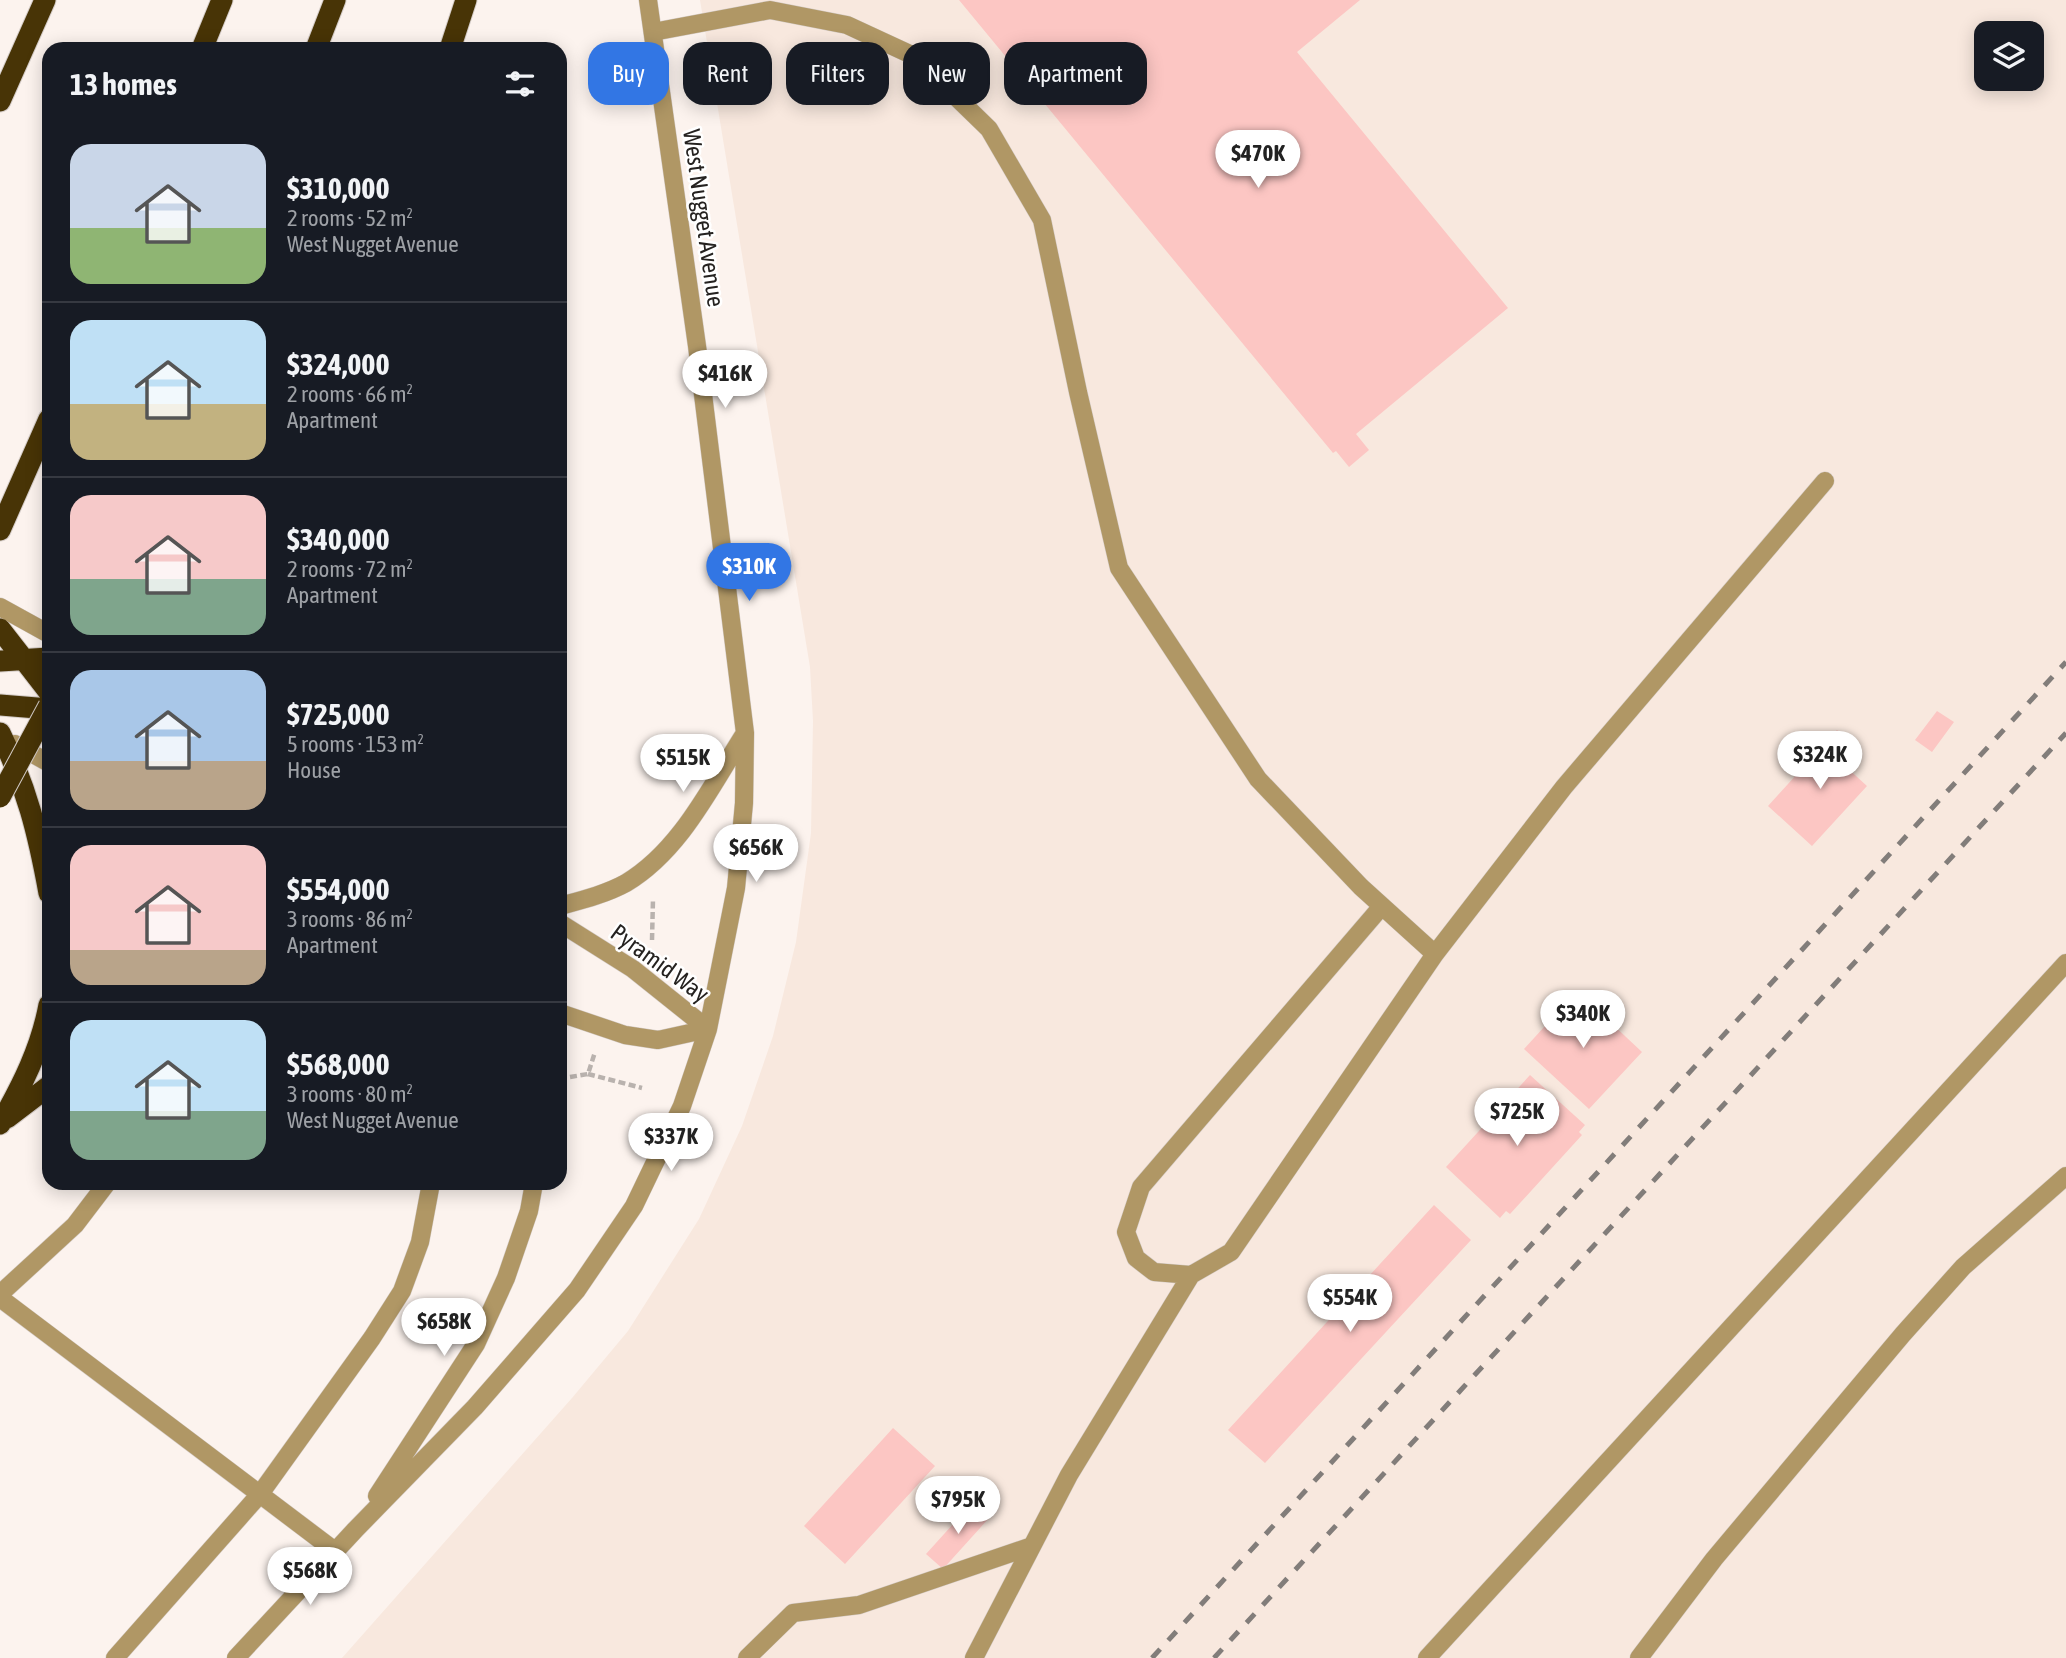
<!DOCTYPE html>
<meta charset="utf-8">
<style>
:root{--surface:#171b24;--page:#242831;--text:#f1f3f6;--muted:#9ea1a6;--line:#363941;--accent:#3276e4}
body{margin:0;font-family:"Asap Condensed",sans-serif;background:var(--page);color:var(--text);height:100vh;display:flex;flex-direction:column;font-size:26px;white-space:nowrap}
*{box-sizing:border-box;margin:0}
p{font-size:23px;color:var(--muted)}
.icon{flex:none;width:38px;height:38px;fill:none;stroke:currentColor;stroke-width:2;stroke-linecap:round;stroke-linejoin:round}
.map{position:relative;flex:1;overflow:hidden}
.details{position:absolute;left:42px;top:42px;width:525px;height:1148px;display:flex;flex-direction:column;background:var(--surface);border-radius:21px;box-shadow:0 4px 18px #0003}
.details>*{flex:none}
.banner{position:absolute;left:588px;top:42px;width:665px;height:63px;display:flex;gap:14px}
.fabs{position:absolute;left:1974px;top:21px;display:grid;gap:14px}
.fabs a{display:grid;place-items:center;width:70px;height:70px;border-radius:14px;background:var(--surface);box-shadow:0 4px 18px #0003;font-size:35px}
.price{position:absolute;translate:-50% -60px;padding:0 16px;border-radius:24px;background:#fff;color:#222;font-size:23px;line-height:46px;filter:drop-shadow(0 2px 4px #0008)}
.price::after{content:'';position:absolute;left:50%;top:42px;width:21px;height:16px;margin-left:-10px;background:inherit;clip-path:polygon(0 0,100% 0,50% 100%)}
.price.active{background:var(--accent);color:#fff}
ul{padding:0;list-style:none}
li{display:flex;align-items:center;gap:21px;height:175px;padding:0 28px}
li+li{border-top:2px solid var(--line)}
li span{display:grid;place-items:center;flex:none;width:196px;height:140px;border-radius:21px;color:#555}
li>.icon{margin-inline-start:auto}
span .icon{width:84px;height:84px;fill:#fffc;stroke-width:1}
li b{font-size:30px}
h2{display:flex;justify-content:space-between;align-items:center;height:84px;padding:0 28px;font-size:30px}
.pill{padding:0 24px;border-radius:21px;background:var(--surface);box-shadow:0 4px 18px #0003;font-size:24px;line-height:63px}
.pill.active{background:var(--accent);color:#fff}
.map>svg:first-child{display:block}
</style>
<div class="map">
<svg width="2066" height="1658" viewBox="0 0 2066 1658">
<rect width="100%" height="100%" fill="#fcf3ee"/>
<!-- built -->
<path fill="#f8e8de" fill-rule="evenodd" d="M 700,0 L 2066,0 L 2066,1658 L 342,1658 L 572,1398 L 628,1331 L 699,1219 L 742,1126 L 773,1036 L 796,942 L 811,833 L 813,721 L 810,667 ZM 1986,33 L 2032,33 L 2032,79 L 1986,79 Z"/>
<!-- building -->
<path fill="#fcc6c3" d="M 959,0 L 1360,0 L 1297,52 L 1508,308 L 1356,434 L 1369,450 L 1349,467 L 1336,451 L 1333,453 Z
M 1937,711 L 1954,722 L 1932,752 L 1915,740 Z
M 1837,730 L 1858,750 L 1844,765 L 1867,786 L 1812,846 L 1768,806 Z
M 1577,991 L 1642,1052 L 1589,1109 L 1524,1049 Z
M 1530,1075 L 1585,1125 L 1579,1132 L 1582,1135 L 1510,1214 L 1506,1211 L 1500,1218 L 1446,1167 Z
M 1434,1205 L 1471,1240 L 1265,1463 L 1228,1430 Z
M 893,1428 L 935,1466 L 845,1564 L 804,1526 Z
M 973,1502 L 990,1517 L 943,1569 L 926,1554 Z"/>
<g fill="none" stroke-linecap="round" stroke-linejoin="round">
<!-- service casing -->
<g stroke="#d5cdc9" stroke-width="19">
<path id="service" d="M 653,32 L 770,10 L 847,25 L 914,56 L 989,129 L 1042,220 L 1078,392 L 1119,568 L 1258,779 L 1361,887 L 1435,954
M 1382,906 L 1141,1187 L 1126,1232 L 1136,1258 L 1154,1272 L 1191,1275 L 1231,1252 L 1435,954 L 1564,787 L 1825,481
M 0,1294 L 75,1225 L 107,1183
M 0,1298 L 335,1551
M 115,1658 L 260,1494 L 372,1338 L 402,1291 L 420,1242 L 431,1183
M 747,1658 L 793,1613 L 859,1605 L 1032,1546
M 974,1658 L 1069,1475 L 1191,1275
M 1427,1658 L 2066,963
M 1639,1658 L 1714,1559 L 1903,1334 L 1963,1267 L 2066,1176"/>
</g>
<!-- tertiary casing -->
<g stroke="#d5cdc9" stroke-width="19">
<path id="tertiary" d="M 0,607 L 49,634
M 15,744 L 49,763
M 560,906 C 582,900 606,894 626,883 C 681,850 711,786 745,733
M 560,923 L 633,969 L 708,1029
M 560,1013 L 625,1035 L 658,1040 L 708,1029
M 377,1496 L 476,1344 L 506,1278 L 529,1211 L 534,1183
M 236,1658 L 355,1530 L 475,1407 L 577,1290 L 634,1206 L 682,1106 L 708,1029 L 736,888 L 744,803 L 745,733 L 697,346 L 648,0"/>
</g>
<!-- motorway casing -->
<g stroke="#d5cdc9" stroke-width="23">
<path id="motorway" d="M 202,49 L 222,0
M 316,49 L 335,0
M 450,49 L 466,0
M 0,101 L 45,0
M 0,530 L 49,419
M 0,629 L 49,692
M 0,661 L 49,658
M 0,705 L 49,709
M 0,733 C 27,788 38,833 49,893
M 7,1118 L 49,1086
M 0,1124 C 22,1086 41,1048 49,1005"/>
</g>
<!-- path -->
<path stroke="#b9b2ae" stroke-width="4.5" stroke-dasharray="7 3.5" stroke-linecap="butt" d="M 652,940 L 653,899
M 588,1074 L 642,1088
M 570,1077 L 588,1074 L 595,1052"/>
<!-- service -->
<use href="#service" stroke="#b09765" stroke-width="18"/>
<!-- tertiary -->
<use href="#tertiary" stroke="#b09765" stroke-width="18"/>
<!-- motorway -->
<use href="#motorway" stroke="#483406" stroke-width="21"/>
<!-- rail -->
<path stroke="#827d7a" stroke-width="5" stroke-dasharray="12 12" stroke-linecap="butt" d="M 1152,1658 L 2066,662
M 1214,1658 L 2066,733"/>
<!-- motorway-bridge casing -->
<g stroke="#d5cdc9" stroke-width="23" stroke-linecap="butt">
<path id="motorway-bridge" d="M 0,797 L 49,706"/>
</g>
<!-- motorway-bridge -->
<use href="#motorway-bridge" stroke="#483406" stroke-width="21"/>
</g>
<g text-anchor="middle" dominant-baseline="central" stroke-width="5" stroke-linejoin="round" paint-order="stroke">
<!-- street labels -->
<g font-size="24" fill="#252220" stroke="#fff">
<text transform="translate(704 218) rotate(82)">West Nugget Avenue</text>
<text transform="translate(660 963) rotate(36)">Pyramid Way</text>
</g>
</g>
</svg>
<div class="fabs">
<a><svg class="icon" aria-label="layers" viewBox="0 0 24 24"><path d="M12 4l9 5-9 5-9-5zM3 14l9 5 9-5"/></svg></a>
</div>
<b class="price" style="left:1258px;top:190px">$470K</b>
<b class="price" style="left:725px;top:410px">$416K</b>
<b class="price active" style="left:749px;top:603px">$310K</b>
<b class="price" style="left:1820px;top:791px">$324K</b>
<b class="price" style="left:683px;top:794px">$515K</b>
<b class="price" style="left:756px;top:884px">$656K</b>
<b class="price" style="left:1583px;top:1050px">$340K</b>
<b class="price" style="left:1517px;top:1148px">$725K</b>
<b class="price" style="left:671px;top:1173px">$337K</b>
<b class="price" style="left:1350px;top:1334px">$554K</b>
<b class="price" style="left:444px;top:1358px">$658K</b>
<b class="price" style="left:958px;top:1536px">$795K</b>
<b class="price" style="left:310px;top:1607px">$568K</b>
<div class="banner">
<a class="pill active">Buy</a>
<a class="pill">Rent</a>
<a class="pill">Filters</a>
<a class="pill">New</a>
<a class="pill">Apartment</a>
</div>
<section class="details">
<h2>13 homes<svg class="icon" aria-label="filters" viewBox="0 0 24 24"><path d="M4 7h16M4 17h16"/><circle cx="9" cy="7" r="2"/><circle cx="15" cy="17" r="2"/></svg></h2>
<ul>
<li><span style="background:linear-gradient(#c9d6e8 60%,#8fb573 0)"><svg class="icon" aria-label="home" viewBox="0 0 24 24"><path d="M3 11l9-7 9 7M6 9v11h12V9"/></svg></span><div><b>$310,000</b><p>2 rooms · 52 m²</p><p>West Nugget Avenue</p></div></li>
<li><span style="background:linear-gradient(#bfe0f5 60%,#c2b280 0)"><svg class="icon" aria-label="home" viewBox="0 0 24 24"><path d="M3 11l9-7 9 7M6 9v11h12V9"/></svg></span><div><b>$324,000</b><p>2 rooms · 66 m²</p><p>Apartment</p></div></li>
<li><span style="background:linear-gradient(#f6c9c9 60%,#7fa58c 0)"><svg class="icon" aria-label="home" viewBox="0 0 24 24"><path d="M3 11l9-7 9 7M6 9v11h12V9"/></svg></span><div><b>$340,000</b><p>2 rooms · 72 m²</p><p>Apartment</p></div></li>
<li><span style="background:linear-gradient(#a9c7e8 65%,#b9a48a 0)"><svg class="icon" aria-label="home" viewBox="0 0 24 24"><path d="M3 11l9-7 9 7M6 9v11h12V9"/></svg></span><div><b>$725,000</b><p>5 rooms · 153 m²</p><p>House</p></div></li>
<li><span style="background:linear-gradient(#f6c9c9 75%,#b9a48a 0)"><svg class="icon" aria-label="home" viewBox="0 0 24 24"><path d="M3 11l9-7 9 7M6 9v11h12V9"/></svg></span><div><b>$554,000</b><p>3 rooms · 86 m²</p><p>Apartment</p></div></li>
<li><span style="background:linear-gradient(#bfe0f5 65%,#7fa58c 0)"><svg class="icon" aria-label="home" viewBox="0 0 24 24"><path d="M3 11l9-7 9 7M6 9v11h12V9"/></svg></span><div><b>$568,000</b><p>3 rooms · 80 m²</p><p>West Nugget Avenue</p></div></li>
</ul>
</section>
</div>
